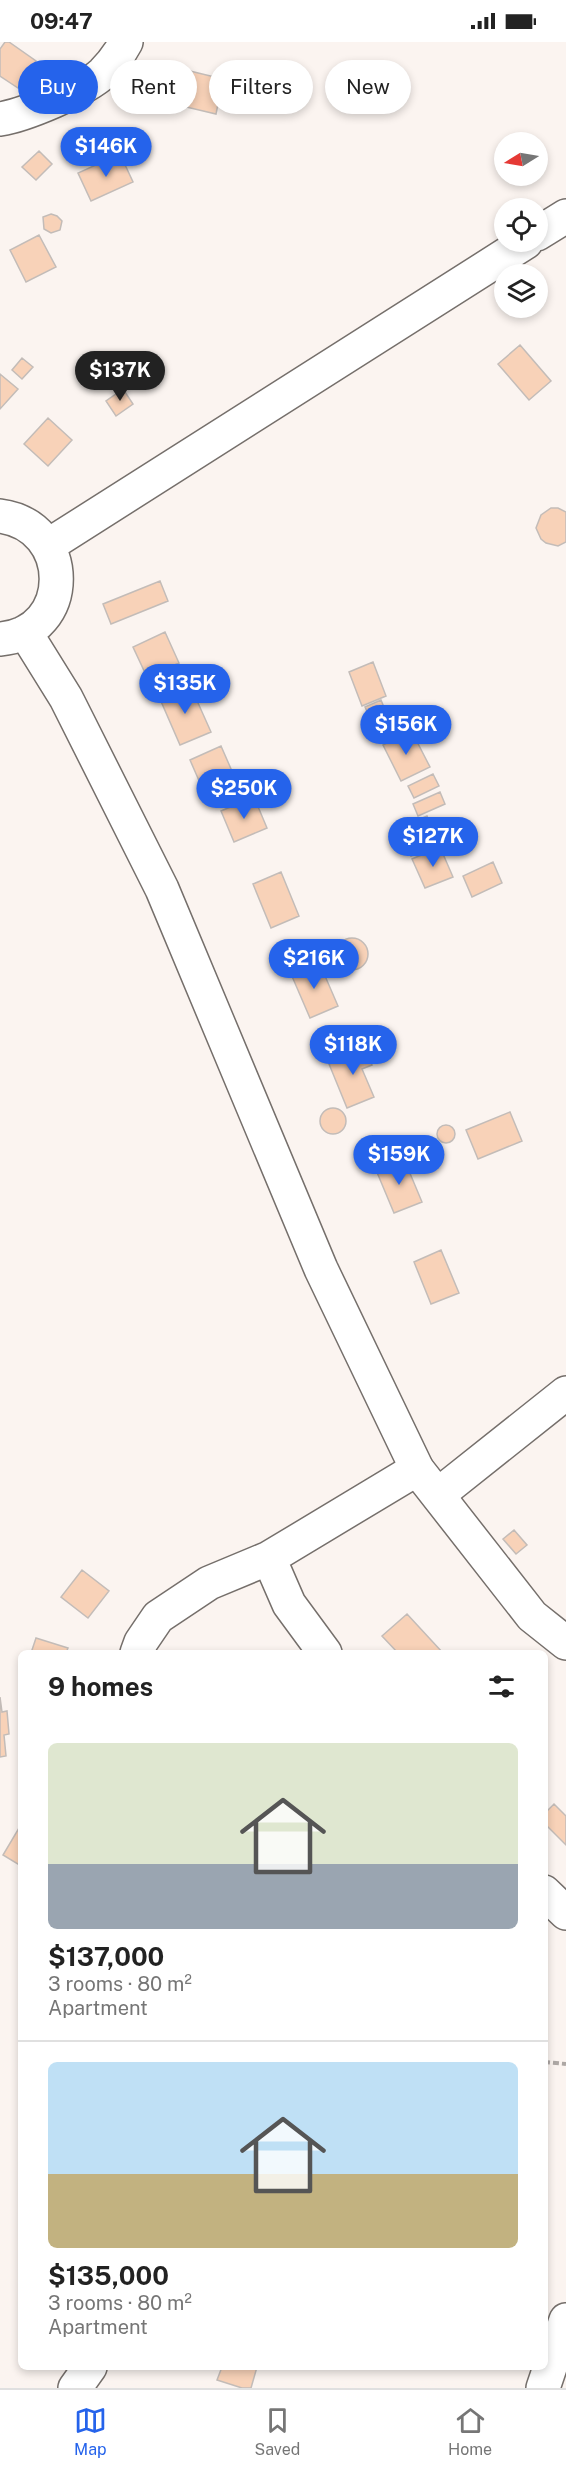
<!DOCTYPE html>
<meta charset="utf-8">
<style>
:root{--surface:#fff;--page:#f6f6f6;--text:#222;--muted:#767676;--line:#e0e0e0;--accent:#2563eb}
body{margin:0;font-family:"Public Sans",sans-serif;background:var(--page);color:var(--text);height:100vh;display:flex;flex-direction:column;font-size:22px;white-space:nowrap}
*{box-sizing:border-box;margin:0}
p{font-size:20px;color:var(--muted)}
.icon{flex:none;width:33px;height:33px;fill:none;stroke:currentColor;stroke-width:2;stroke-linecap:round;stroke-linejoin:round}
.map{position:relative;flex:1;overflow:hidden}
.details{position:absolute;left:18px;top:1608px;width:530px;height:720px;display:flex;flex-direction:column;background:var(--surface);border-radius:9px;box-shadow:0 3px 9px #0003}
.details>*{flex:none}
.guide{position:absolute;left:18px;top:18px;width:531px;height:54px;display:flex;gap:12px}
.needle{width:39px;rotate:259deg}
.controls{position:absolute;left:494px;top:90px;display:grid;gap:12px}
.controls a{display:grid;place-items:center;width:54px;height:54px;border-radius:50%;background:var(--surface);box-shadow:0 3px 9px #0003;font-size:30px}
.price{position:absolute;translate:-50% -51px;padding:0 14px;border-radius:21px;background:var(--accent);color:#fff;font-size:20px;line-height:39px;filter:drop-shadow(0 2px 3px #0008)}
.price::after{content:'';position:absolute;left:50%;top:36px;width:18px;height:14px;margin-left:-9px;background:inherit;clip-path:polygon(0 0,100% 0,50% 100%)}
.price.on{background:#222;color:#fff}
ul{padding:0;list-style:none}
li{display:grid;align-content:center;gap:12px;height:318px;padding:0 30px}
li+li{border-top:2px solid var(--line)}
li span{display:grid;place-items:center;height:186px;border-radius:9px;color:#555}
li>.icon{margin-inline-start:auto}
span .icon{width:108px;height:108px;fill:#fffc;stroke-width:1}
li b{font-size:26px}
h2{display:flex;justify-content:space-between;align-items:center;height:72px;padding:0 30px;font-size:26px}
.pill{padding:0 21px;border-radius:27px;background:var(--surface);box-shadow:0 3px 9px #0003;font-size:21px;line-height:54px}
.pill.on{background:var(--accent);color:#fff}
.status{display:flex;justify-content:space-between;align-items:center;height:42px;padding:0 30px;background:var(--surface);direction:ltr}
.status svg{height:16px;fill:currentColor}
.tabs{display:flex;justify-content:space-around;align-items:center;height:84px;border-top:2px solid var(--line);background:var(--surface);font-size:16px;color:var(--muted)}
.tabs a{display:grid;justify-items:center;gap:3px}
.tabs .on{color:var(--accent)}
.map>svg:first-child{display:block}
</style>
<div class="status"><b>09:47</b><svg viewBox="0 0 49 12"><path d="M0 12V9h3v3zM5 12V6h3v6zM10 12V3h3v9zM15 12V0h3v12zM26 1h20v11H26zM47 4h2v5h-2z"/></svg></div>
<div class="map">
<svg width="566" height="2346" viewBox="0 0 566 2346">
<rect width="100%" height="100%" fill="#fbf4f0"/>
<!-- building -->
<path fill="#f8d2b8" stroke="#c3bcb8" stroke-width="1.5" d="M 5,0 L 9,0 L 36,19 L 18,46 L 0,34 L 0,7 Z
M 190,29 L 223,37 L 216,72 L 182,64 Z
M 39,109 L 52,122 L 36,138 L 22,125 Z
M 120,112 L 133,140 L 91,159 L 78,131 Z
M 51,172 L 57,174 L 62,179 L 60,188 L 51,191 L 44,187 L 43,175 Z
M 39,193 L 56,225 L 26,240 L 10,208 Z
M 520,303 L 551,339 L 529,358 L 498,322 Z
M 22,316 L 33,325 L 22,337 L 12,328 Z
M 0,332 L 18,347 L 0,367 Z
M 123,347 L 133,362 L 116,374 L 106,359 Z
M 48,376 L 72,398 L 48,424 L 24,402 Z
M 551,466 L 558,466 L 566,470 L 566,500 L 558,504 L 546,501 L 541,497 L 536,486 L 541,473 Z
M 160,539 L 168,559 L 111,582 L 103,562 Z
M 165,590 L 179,621 L 147,635 L 133,605 Z
M 373,620 L 386,654 L 362,664 L 349,630 Z
M 190,643 L 211,690 L 180,703 L 160,657 Z
M 381,658 L 388,675 L 372,681 L 365,665 Z
M 404,670 L 408,682 L 380,693 L 375,681 Z
M 411,688 L 430,725 L 401,739 L 383,703 Z
M 221,704 L 235,736 L 204,750 L 190,718 Z
M 433,732 L 439,744 L 414,756 L 408,744 Z
M 440,750 L 445,762 L 418,774 L 413,762 Z
M 254,755 L 267,786 L 234,800 L 221,769 Z
M 427,774 L 439,802 L 411,814 L 399,786 Z
M 440,805 L 453,835 L 425,846 L 412,817 Z
M 493,820 L 502,841 L 472,855 L 463,834 Z
M 281,830 L 299,874 L 271,886 L 253,842 Z
M336 912a16 16 0 1 1 32 0a16 16 0 1 1-32 0Z
M 319,920 L 338,964 L 310,976 L 291,932 Z
M 363,1000 L 372,1023 L 362,1027 L 374,1055 L 347,1066 L 329,1022 L 352,1013 L 349,1005 Z
M320 1079a13 13 0 1 1 26 0a13 13 0 1 1-26 0Z
M 510,1070 L 522,1099 L 478,1117 L 466,1088 Z
M437 1092a9 9 0 1 1 18 0a9 9 0 1 1-18 0Z
M402 1107a12 12 0 1 1 24 0a12 12 0 1 1-24 0Z
M 404,1117 L 422,1160 L 394,1171 L 376,1128 Z
M 441,1208 L 459,1251 L 431,1262 L 414,1220 Z
M 514,1488 L 527,1503 L 516,1512 L 503,1497 Z
M 82,1528 L 109,1549 L 88,1576 L 61,1555 Z
M 407,1572 L 443,1611 L 398,1611 L 382,1594 Z
M 36,1596 L 68,1606 L 66,1611 L 31,1611 Z
M 0,1655 L 2,1670 L 7,1669 L 9,1692 L 4,1693 L 6,1714 L 0,1715 Z
M 554,1762 L 566,1774 L 566,1803 L 544,1781 L 544,1772 Z
M 19,1786 L 21,1787 L 21,1824 L 3,1813 Z
M 222,2325 L 257,2325 L 251,2346 L 242,2346 L 217,2338 Z"/>
<g fill="none" stroke-linecap="round" stroke-linejoin="round">
<!-- street casing -->
<g stroke="#756f6b" stroke-width="36">
<path id="street" d="M 0,77 C 25,73 85,48 103,31 C 112,22 120,11 126,0
M 439,1452 L 566,1351
M 269,1516 L 289,1562 L 325,1611
M 137,1611 L 141,1600 L 158,1575 L 209,1541 L 269,1516 L 417,1427
M 544,1850 L 566,1871
M 75,2346 L 90,2325
M 543,2346 L 566,2278"/>
</g>
<!-- secondary casing -->
<g stroke="#756f6b" stroke-width="36">
<path id="secondary" d="M 537,192 L 566,174
M 0,474 C 75,484 75,591 0,597
M 49,503 L 526,200
M 25,590 L 66,656 L 162,847 L 321,1227 L 417,1427 L 532,1574 L 566,1601"/>
</g>
<!-- path -->
<path stroke="#ada7a4" stroke-width="4" stroke-dasharray="6 3" stroke-linecap="butt" d="M 544,2020 L 566,2022"/>
<!-- street -->
<use href="#street" stroke="#fff" stroke-width="33"/>
<!-- secondary -->
<use href="#secondary" stroke="#fff" stroke-width="33"/>
</g>
</svg>
<div class="controls">
<a><svg class="needle" viewBox="-14 -14 28 28"><path d="M0-13l5 13h-10z" fill="#e53935"/><path d="M0 13l5-13h-10z" fill="#767676"/></svg></a>
<a><svg class="icon" aria-label="locate" viewBox="0 0 24 24"><circle cx="12" cy="12" r="6"/><path d="M12 2v4M12 18v4M2 12h4M18 12h4"/></svg></a>
<a><svg class="icon" aria-label="layers" viewBox="0 0 24 24"><path d="M12 4l9 5-9 5-9-5zM3 14l9 5 9-5"/></svg></a>
</div>
<b class="price" style="left:106px;top:136px">$146K</b>
<b class="price on" style="left:120px;top:360px">$137K</b>
<b class="price" style="left:185px;top:673px">$135K</b>
<b class="price" style="left:406px;top:714px">$156K</b>
<b class="price" style="left:244px;top:778px">$250K</b>
<b class="price" style="left:433px;top:826px">$127K</b>
<b class="price" style="left:314px;top:948px">$216K</b>
<b class="price" style="left:353px;top:1034px">$118K</b>
<b class="price" style="left:399px;top:1144px">$159K</b>
<div class="guide">
<a class="pill on">Buy</a>
<a class="pill">Rent</a>
<a class="pill">Filters</a>
<a class="pill">New</a>
</div>
<section class="details">
<h2>9 homes<svg class="icon" aria-label="filters" viewBox="0 0 24 24"><path d="M4 7h16M4 17h16"/><circle cx="9" cy="7" r="2"/><circle cx="15" cy="17" r="2"/></svg></h2>
<ul>
<li><span style="background:linear-gradient(#dfe7d0 65%,#9aa5b1 0)"><svg class="icon" aria-label="home" viewBox="0 0 24 24"><path d="M3 11l9-7 9 7M6 9v11h12V9"/></svg></span><div><b>$137,000</b><p>3 rooms · 80 m²</p><p>Apartment</p></div></li>
<li><span style="background:linear-gradient(#bfe0f5 60%,#c2b280 0)"><svg class="icon" aria-label="home" viewBox="0 0 24 24"><path d="M3 11l9-7 9 7M6 9v11h12V9"/></svg></span><div><b>$135,000</b><p>3 rooms · 80 m²</p><p>Apartment</p></div></li>
</ul>
</section>
</div>
<nav class="tabs">
<a class="on"><svg class="icon" aria-label="map" viewBox="0 0 24 24"><path d="M3 6l6-2 6 2 6-2v14l-6 2-6-2-6 2zM9 4v14M15 6v14"/></svg>Map</a>
<a><svg class="icon" aria-label="saved" viewBox="0 0 24 24"><path d="M7 4h10v16l-5-4-5 4z"/></svg>Saved</a>
<a><svg class="icon" aria-label="home" viewBox="0 0 24 24"><path d="M3 11l9-7 9 7M6 9v11h12V9"/></svg>Home</a>
</nav>
